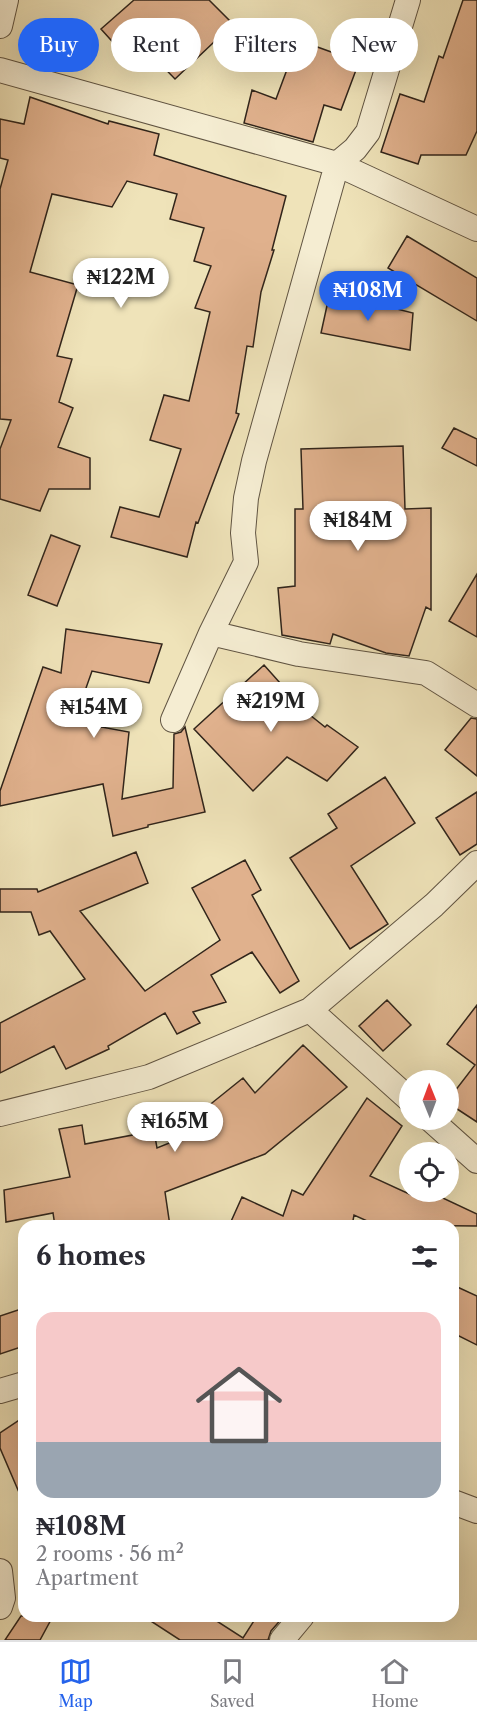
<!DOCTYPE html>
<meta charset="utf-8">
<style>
:root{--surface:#fff;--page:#f7f7f7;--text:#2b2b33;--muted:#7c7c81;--line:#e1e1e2;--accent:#2563eb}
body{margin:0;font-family:"Libre Caslon Text",serif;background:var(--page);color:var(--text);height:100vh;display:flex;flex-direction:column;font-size:22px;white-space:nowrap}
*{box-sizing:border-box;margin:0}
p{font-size:20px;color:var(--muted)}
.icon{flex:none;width:33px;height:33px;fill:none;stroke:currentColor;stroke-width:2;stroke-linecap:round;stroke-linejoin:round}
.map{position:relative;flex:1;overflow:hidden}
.drawer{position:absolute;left:18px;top:1220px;width:441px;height:402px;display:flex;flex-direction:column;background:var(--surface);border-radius:18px;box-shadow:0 6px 24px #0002}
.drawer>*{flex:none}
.banner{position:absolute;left:18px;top:18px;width:441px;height:54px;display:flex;gap:12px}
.needle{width:39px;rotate:359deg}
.tools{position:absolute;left:399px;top:1070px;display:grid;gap:12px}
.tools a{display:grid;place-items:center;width:60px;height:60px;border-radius:50%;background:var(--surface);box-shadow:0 6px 24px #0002;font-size:30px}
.price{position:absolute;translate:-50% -51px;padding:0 14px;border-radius:21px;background:#fff;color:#222;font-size:20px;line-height:39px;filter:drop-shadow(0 2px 3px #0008)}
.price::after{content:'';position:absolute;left:50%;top:36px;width:18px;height:14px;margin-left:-9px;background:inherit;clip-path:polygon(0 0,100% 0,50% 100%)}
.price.selected{background:var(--accent);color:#fff}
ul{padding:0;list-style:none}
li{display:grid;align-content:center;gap:12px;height:318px;padding:0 18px}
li+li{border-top:2px solid var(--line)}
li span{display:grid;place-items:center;height:186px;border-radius:18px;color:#555}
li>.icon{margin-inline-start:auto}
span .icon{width:108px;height:108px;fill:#fffc;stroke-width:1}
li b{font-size:26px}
h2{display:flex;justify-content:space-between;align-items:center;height:72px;padding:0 18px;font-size:26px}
.tag{padding:0 21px;border-radius:27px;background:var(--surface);box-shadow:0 6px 24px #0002;font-size:21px;line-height:54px}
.tag.selected{background:var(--accent);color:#fff}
.tabs{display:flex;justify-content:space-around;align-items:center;height:84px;border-top:2px solid var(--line);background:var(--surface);font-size:16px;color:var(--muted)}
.tabs a{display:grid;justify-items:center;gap:3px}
.tabs .selected{color:var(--accent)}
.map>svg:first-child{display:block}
</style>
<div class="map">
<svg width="477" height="1640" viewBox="0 0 477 1640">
<rect width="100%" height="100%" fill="#efe3b9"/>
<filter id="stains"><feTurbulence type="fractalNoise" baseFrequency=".00333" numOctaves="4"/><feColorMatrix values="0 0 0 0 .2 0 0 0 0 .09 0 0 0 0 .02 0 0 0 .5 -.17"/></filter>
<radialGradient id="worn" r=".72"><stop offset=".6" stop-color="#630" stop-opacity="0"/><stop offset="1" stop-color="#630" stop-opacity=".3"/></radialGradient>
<!-- building -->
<path fill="#e0b18d" stroke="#31251b" stroke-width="1.5" d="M 134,0 L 209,0 L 233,24 L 175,79 L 143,46 L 128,59 L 101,29 Z
M 463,0 L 477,0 L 477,131 L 466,155 L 421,155 L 418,164 L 381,152 L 400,94 L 424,102 L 439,56 L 443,58 Z
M 298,40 L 359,62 L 341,110 L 324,105 L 313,142 L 244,123 L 252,90 L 276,99 Z
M 30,97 L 108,124 L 109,121 L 159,134 L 154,155 L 286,196 L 272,250 L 274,250 L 261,292 L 253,347 L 247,346 L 236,413 L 239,414 L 198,523 L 196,522 L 187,557 L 111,537 L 120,507 L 159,517 L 181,449 L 150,440 L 164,395 L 189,401 L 210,312 L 195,308 L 211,266 L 194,261 L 204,228 L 170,219 L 177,194 L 127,181 L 112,207 L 52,194 L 30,272 L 78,285 L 57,356 L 72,359 L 59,402 L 73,408 L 58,447 L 90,458 L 90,489 L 49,489 L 40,511 L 0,499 L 0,449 L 11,420 L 0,419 L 0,189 L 8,160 L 0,158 L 0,119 L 24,124 Z
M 407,236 L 477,278 L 477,321 L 388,268 Z
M 330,292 L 413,313 L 410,350 L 321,333 Z
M 454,428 L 477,439 L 477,466 L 442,448 Z
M 403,446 L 405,509 L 431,508 L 431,610 L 426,607 L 409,656 L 386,653 L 333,634 L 330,644 L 282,635 L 278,588 L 295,586 L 295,509 L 303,509 L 301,449 Z
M 51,535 L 80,546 L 57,606 L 28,595 Z
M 477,574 L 477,637 L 449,621 Z
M 66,629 L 162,644 L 149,683 L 92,671 L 74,722 L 129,732 L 122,799 L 173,788 L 174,734 L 181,732 L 185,727 L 205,812 L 148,825 L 148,827 L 113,836 L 103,784 L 0,806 L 0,791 L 43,667 L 61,673 Z
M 264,665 L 305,711 L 325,727 L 327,725 L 358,747 L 327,781 L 287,757 L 253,791 L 194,729 Z
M 471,718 L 477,719 L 477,776 L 445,750 Z
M 385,777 L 415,823 L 351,866 L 388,924 L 350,949 L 290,858 L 337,828 L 328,814 Z
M 477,792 L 477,844 L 460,855 L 436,818 Z
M 136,852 L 148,883 L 80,911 L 145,991 L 220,940 L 192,888 L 245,860 L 261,890 L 252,895 L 299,981 L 280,993 L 252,952 L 211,975 L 226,1002 L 193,1012 L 200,1023 L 177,1034 L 165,1013 L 108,1046 L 109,1049 L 66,1069 L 54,1046 L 0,1073 L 0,1023 L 85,979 L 50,931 L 39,935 L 31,912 L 0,912 L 0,889 L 37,889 L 38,892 Z
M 387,1000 L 411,1025 L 383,1051 L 359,1026 Z
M 477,1005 L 477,1122 L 448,1103 L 448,1100 L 475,1065 L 447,1044 Z
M 303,1045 L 347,1087 L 265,1154 L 165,1192 L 170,1226 L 55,1226 L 53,1213 L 6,1222 L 4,1190 L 70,1177 L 59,1129 L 82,1125 L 85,1144 L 154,1131 L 157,1148 L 214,1125 L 202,1111 L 243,1078 L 255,1093 Z
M 367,1098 L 402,1126 L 370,1176 L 420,1199 L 423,1191 L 428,1191 L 477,1214 L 477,1226 L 376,1225 L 354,1215 L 352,1226 L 229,1226 L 242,1197 L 283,1216 L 292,1190 L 303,1195 Z
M 453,1285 L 477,1296 L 477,1345 L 453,1333 Z
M 24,1308 L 24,1346 L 0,1354 L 0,1316 Z
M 24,1417 L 24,1504 L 0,1448 L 0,1433 Z
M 21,1616 L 53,1616 L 40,1640 L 5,1640 Z
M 143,1616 L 209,1616 L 243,1638 L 257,1616 L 284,1616 L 271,1631 L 268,1640 L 180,1640 Z"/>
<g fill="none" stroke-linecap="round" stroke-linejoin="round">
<!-- street casing -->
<g stroke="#605442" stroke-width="26">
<path id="street" d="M 0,26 L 6,0
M 0,70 L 337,164 L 477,229
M 211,633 L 299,654 L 426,673 L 477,705
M 173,720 L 211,633 L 246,562 L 243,533 L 246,498 L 254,461 L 337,164 L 355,149 L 368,132 L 408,0
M 310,1010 L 410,1100
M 0,1114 L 149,1077 L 310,1010 L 434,905 L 477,863
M 430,1119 L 477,1161
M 0,1391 L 24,1384
M 453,1502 L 477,1511
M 0,1571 L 3,1598 L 0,1607
M 282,1640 L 302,1616"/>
</g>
<!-- street -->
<use href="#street" stroke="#f5edd2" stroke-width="24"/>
</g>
<rect width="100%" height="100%" filter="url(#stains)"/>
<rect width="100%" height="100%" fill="url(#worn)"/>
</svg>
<div class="tools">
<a><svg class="needle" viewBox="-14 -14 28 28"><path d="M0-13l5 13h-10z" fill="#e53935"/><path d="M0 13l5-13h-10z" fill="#7c7c81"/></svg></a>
<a><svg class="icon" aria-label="locate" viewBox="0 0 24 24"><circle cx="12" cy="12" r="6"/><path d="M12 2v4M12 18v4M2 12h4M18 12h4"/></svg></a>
</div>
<b class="price" style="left:121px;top:309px">₦122M</b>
<b class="price selected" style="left:368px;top:322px">₦108M</b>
<b class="price" style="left:358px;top:552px">₦184M</b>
<b class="price" style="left:271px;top:733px">₦219M</b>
<b class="price" style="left:94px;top:739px">₦154M</b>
<b class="price" style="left:175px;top:1153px">₦165M</b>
<div class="banner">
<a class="tag selected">Buy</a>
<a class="tag">Rent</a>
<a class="tag">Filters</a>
<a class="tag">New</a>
</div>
<section class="drawer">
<h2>6 homes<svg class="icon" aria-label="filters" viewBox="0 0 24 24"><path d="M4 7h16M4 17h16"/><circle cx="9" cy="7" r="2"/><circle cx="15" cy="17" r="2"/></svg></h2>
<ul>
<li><span style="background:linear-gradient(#f6c9c9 70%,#9aa5b1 0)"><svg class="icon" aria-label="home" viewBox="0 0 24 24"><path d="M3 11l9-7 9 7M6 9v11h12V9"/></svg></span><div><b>₦108M</b><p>2 rooms · 56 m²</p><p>Apartment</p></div></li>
</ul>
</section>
</div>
<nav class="tabs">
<a class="selected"><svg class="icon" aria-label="map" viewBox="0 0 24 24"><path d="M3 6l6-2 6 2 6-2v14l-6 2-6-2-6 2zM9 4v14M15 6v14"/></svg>Map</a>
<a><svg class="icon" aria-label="saved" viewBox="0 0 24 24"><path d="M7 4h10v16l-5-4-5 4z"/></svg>Saved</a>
<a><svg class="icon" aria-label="home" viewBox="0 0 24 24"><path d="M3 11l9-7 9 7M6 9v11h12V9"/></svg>Home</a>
</nav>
